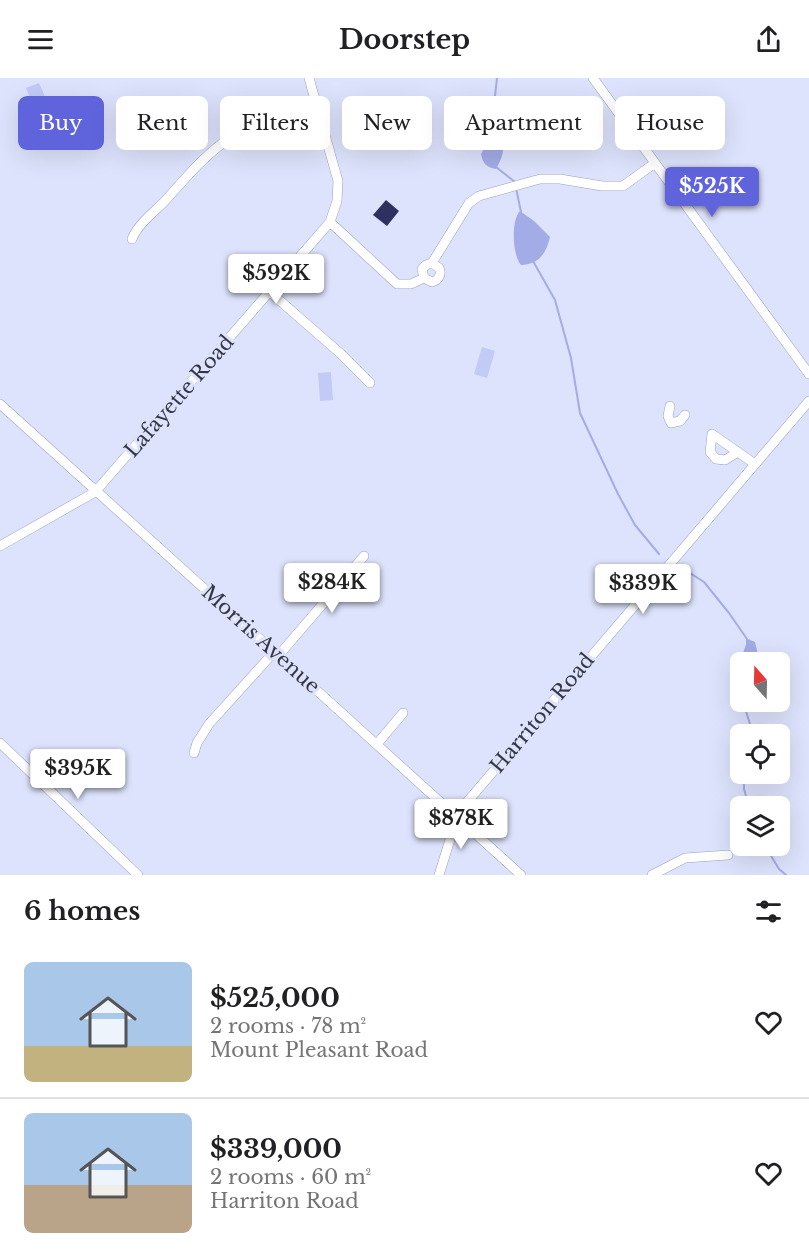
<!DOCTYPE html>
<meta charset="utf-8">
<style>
:root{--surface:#fff;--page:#f6f6f6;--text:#202124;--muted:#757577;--line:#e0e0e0;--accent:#5f64dc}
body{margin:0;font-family:"Libre Baskerville",serif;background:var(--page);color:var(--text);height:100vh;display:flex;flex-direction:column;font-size:22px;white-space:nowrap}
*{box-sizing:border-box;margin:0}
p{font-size:20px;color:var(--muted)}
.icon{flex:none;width:33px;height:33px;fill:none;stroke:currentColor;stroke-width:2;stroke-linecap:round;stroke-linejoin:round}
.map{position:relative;height:797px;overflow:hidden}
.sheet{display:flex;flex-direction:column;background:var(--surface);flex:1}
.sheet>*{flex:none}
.hud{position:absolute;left:18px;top:18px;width:774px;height:54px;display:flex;gap:12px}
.needle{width:39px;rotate:340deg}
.fabs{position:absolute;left:730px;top:574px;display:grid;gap:12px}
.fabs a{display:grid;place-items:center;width:60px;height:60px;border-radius:9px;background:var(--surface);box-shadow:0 6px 24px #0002;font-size:30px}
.price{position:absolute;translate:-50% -51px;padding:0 14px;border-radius:6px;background:#fff;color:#222;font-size:20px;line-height:39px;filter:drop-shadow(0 2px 3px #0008)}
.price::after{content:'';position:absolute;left:50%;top:36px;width:18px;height:14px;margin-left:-9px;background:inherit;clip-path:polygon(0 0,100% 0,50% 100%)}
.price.current{background:var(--accent);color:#fff}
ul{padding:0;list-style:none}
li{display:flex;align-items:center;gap:18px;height:150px;padding:0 24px}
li+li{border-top:2px solid var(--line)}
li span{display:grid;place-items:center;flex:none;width:168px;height:120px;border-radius:9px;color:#555}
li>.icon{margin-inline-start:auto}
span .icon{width:72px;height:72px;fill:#fffc;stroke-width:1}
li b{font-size:26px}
h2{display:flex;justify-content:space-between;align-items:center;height:72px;padding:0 24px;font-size:26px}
.chip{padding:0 21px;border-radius:9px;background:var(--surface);box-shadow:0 6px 24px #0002;font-size:21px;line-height:54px}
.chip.current{background:var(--accent);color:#fff}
header{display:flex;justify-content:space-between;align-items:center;height:78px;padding:0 24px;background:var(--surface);font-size:27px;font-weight:700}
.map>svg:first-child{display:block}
</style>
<header><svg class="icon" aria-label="menu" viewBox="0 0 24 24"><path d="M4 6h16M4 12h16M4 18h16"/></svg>Doorstep<svg class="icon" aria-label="share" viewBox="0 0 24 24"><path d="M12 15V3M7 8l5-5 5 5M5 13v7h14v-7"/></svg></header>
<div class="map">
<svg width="809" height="797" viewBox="0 0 809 797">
<rect width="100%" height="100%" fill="#dee3fd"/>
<!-- green -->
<path fill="#c2caf6" d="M 39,5 L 50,30 L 37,36 L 26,10 Z
M 482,269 L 495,273 L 487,300 L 474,296 Z
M 331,294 L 333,322 L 320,323 L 318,295 Z"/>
<!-- water -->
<path fill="#a3ace6" d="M 492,56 C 508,64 504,77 496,91 C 486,89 483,86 481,76 Z
M 520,133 L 534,143 L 550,159 C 546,176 539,186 521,187 C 512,177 511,142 520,133 Z
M 748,561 L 755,564 L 760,585 L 741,585 L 741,615 C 737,596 741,579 748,561 Z"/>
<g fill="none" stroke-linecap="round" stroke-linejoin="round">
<!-- stream -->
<path stroke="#a3ace6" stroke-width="2" d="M 490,63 L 497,0
M 496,89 L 515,104
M 516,110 L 521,134
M 533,183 L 555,222 L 571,280 L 580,335 L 618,416 L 635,447 L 659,476
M 682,490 L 704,504 L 729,535 L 747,561 L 747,565
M 743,624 L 750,646 L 748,657
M 744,696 L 744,711 L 749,729
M 765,768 L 779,791 L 786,797"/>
</g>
<!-- building -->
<path fill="#2d3160" d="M 386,122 L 399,133 L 387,148 L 373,137 Z"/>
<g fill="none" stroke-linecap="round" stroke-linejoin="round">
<!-- minor casing -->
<g stroke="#9a9fbe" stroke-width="10">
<path id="minor" d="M 593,0 L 809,296
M 330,144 L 397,206 L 411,206 L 424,200
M 132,161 C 138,146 154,134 165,123 C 183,103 201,81 223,65 C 251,46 287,40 318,32
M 432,185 L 439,190 C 442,196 439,202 432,204 L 424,200 L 422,191 L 426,187 L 432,185 L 469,125 L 479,118 L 540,101 L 560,101 L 602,108 L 623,108 L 655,85
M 270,214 L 341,276 L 370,305
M 0,326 L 521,797
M 670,328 L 668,338 L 671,345 L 680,343 L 685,337
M 738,374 L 725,382 L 716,381 L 710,374 L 712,356 L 755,386
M 0,468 L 95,414 L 330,144 L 337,123 L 338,103 L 309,0
M 279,577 L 364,478
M 0,665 L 138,797
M 377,666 L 403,635
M 194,675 L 197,665 L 209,646 L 275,573
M 439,797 L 457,739 L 462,730 L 809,323
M 652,797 L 685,780 L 728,777"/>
</g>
<!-- minor -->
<use href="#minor" stroke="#fff" stroke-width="9"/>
</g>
<g text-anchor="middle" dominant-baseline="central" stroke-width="6" stroke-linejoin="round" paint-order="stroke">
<!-- street labels -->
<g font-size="20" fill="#343743" stroke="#dee3fd">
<text transform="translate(179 318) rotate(-49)">Lafayette Road</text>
<text transform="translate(261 561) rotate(42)">Morris Avenue</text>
<text transform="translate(542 635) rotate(-50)">Harriton Road</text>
</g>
</g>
</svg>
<div class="fabs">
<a><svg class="needle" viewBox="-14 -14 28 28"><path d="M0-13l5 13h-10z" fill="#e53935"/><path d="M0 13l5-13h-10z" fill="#757577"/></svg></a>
<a><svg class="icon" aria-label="locate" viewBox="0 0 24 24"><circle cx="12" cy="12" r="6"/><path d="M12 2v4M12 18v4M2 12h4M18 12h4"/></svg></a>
<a><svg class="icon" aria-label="layers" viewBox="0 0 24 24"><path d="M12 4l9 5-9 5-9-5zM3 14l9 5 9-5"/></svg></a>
</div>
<b class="price current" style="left:712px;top:140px">$525K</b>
<b class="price" style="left:276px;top:227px">$592K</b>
<b class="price" style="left:332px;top:536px">$284K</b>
<b class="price" style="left:643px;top:537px">$339K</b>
<b class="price" style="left:78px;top:722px">$395K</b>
<b class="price" style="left:461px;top:772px">$878K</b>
<div class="hud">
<a class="chip current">Buy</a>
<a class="chip">Rent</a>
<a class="chip">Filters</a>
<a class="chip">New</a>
<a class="chip">Apartment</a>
<a class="chip">House</a>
</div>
</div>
<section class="sheet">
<h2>6 homes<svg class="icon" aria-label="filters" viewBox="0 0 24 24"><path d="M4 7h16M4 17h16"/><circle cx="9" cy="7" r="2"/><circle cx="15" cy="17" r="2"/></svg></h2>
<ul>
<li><span style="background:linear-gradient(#a9c7e8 70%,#c2b280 0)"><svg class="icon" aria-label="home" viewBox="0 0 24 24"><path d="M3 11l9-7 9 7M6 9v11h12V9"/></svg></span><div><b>$525,000</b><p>2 rooms · 78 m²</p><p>Mount Pleasant Road</p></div><svg class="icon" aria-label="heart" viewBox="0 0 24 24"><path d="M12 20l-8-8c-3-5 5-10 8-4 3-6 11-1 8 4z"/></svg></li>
<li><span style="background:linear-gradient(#a9c7e8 60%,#b9a48a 0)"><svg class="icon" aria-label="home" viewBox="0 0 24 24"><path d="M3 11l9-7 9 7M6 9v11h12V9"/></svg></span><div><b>$339,000</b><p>2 rooms · 60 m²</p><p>Harriton Road</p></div><svg class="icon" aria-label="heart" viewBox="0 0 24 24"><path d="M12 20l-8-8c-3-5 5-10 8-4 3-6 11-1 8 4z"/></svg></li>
</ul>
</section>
